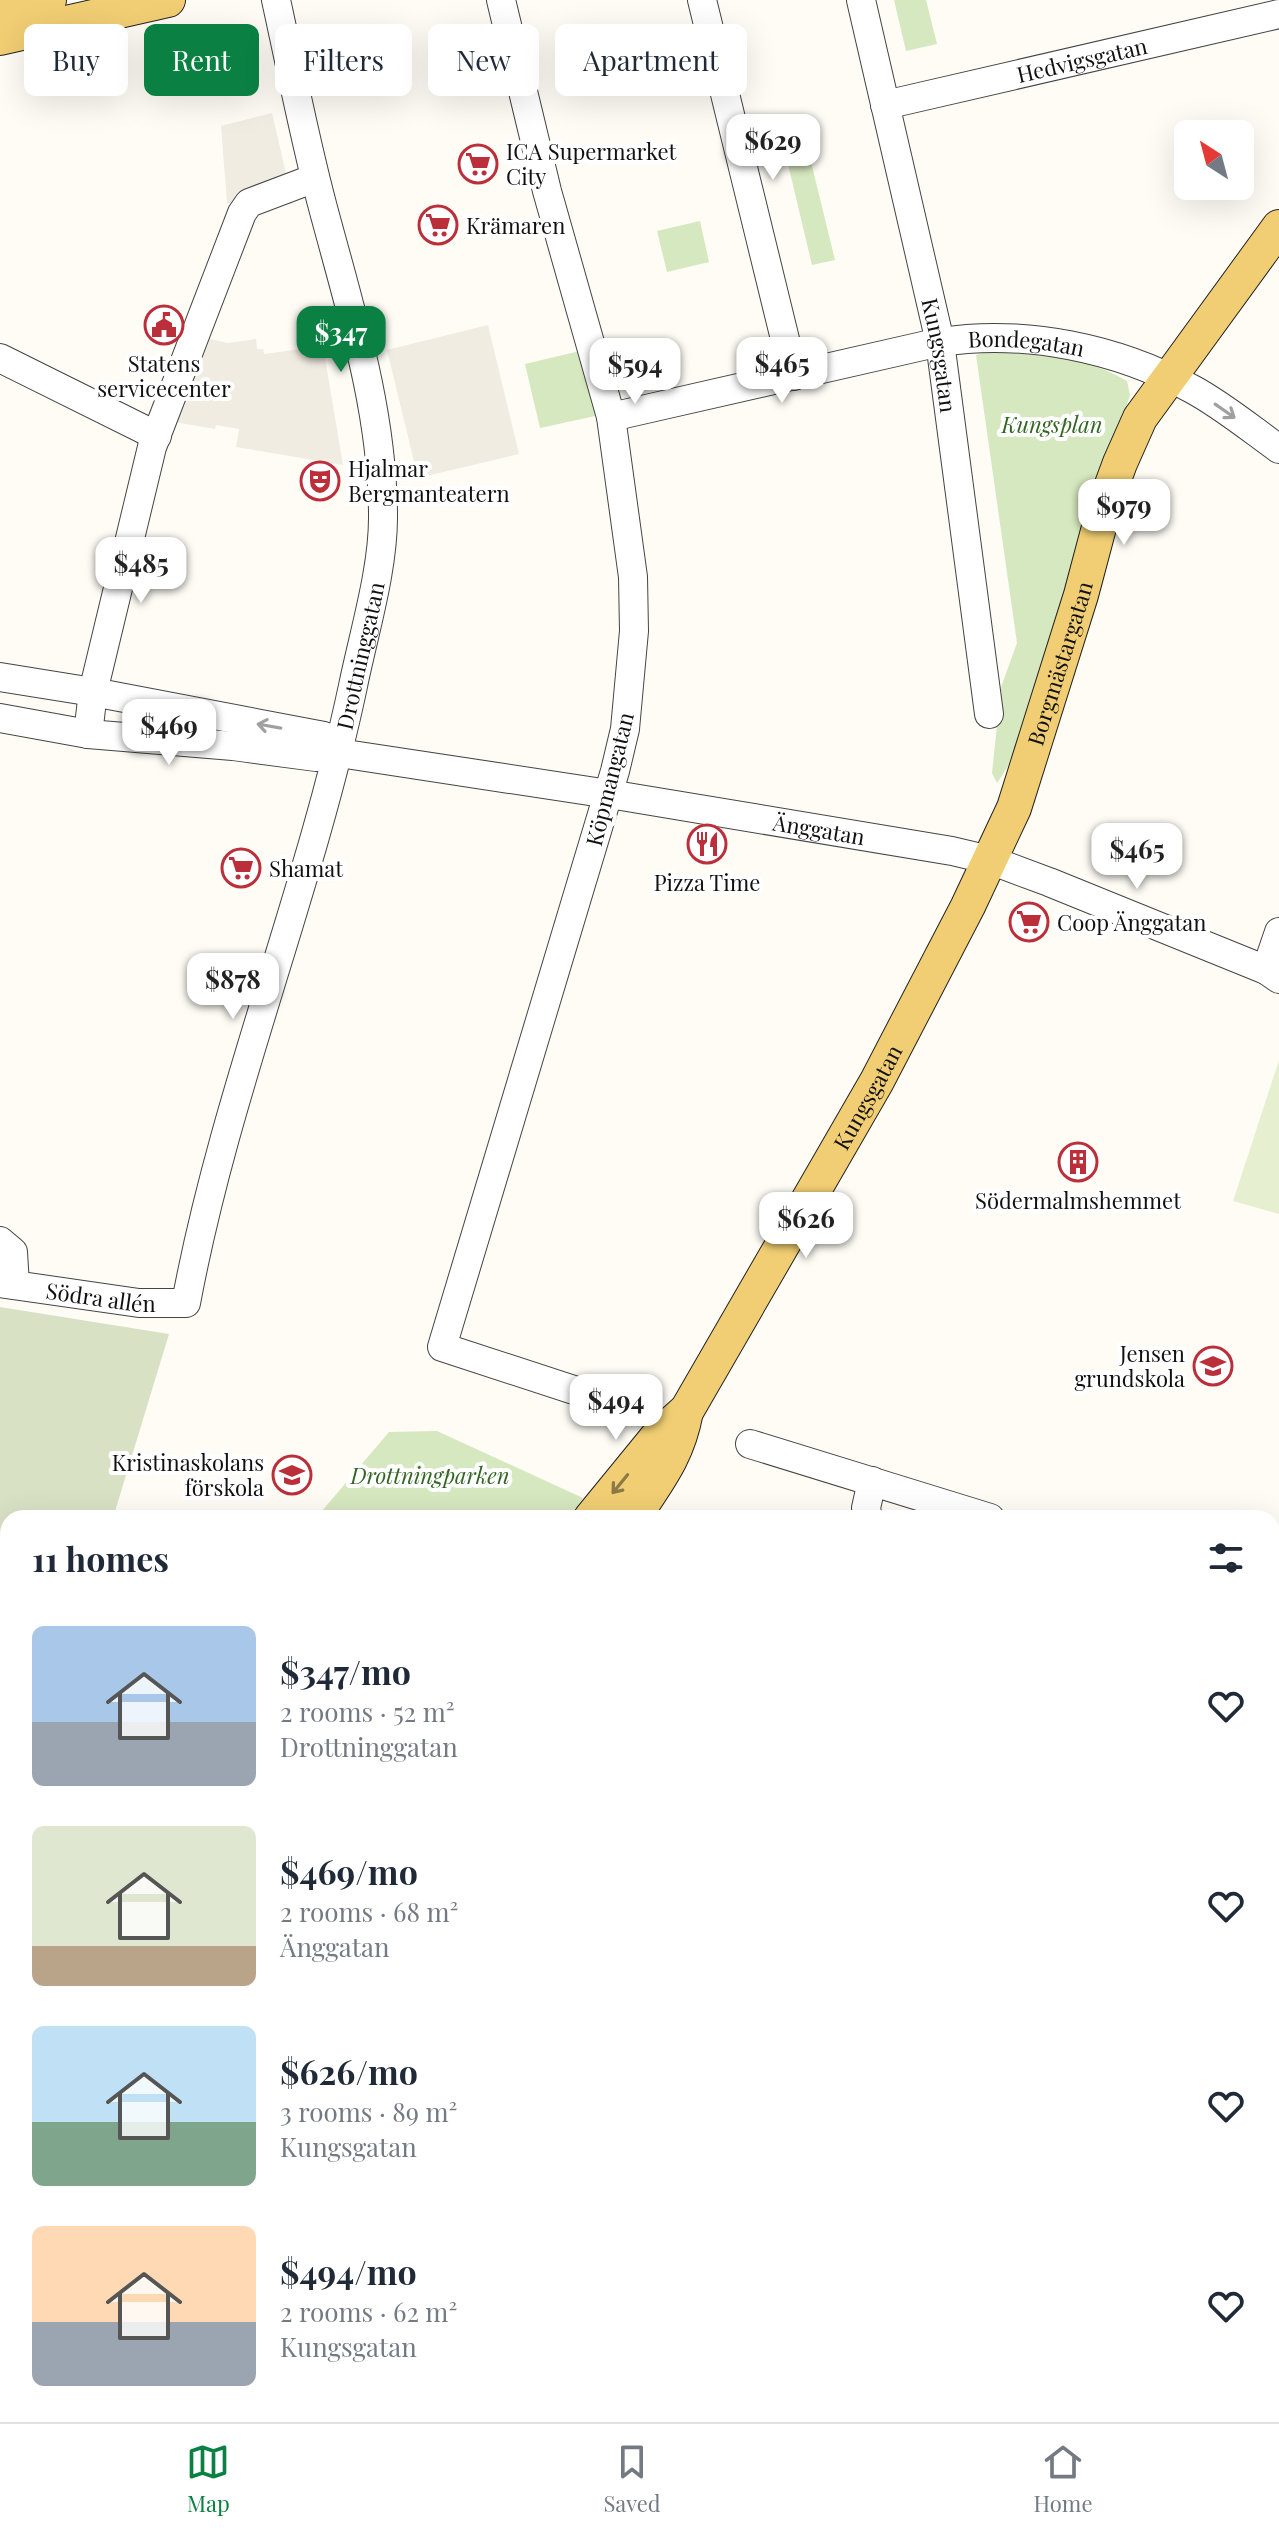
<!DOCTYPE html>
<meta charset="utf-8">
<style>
:root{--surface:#fff;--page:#f2f2f3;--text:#1f2937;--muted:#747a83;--line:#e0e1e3;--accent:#0b8043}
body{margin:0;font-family:"Playfair Display",serif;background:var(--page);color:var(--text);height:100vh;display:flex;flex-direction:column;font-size:30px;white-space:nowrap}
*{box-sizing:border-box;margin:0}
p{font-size:26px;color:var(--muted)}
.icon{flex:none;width:44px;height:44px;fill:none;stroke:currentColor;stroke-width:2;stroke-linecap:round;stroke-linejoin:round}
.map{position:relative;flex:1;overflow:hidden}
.side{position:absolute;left:0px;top:1510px;width:1280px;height:912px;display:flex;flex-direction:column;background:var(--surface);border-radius:24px 24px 0 0;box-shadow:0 8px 32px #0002}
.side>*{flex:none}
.top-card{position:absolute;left:24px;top:24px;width:800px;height:72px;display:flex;gap:16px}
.needle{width:52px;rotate:324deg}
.buttons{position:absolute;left:1174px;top:120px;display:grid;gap:16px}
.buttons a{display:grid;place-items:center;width:80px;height:80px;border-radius:12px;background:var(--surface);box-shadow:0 8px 32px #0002;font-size:40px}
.price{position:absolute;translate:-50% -68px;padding:0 18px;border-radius:16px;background:#fff;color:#222;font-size:26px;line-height:52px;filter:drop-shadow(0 2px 4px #0008)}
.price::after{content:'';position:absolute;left:50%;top:48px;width:24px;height:18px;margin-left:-12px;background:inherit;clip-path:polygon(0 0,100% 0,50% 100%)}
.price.on{background:var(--accent);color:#fff}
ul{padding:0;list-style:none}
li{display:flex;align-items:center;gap:24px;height:200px;padding:0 32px}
li span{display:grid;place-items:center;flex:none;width:224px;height:160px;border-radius:12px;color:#555}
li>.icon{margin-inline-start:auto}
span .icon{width:96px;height:96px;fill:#fffc;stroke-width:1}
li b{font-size:34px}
h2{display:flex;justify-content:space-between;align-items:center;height:96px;padding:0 32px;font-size:34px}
.tag{padding:0 28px;border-radius:12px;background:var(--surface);box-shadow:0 8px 32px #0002;font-size:28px;line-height:72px}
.tag.on{background:var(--accent);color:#fff}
.tab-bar{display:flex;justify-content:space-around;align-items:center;height:112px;border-top:2px solid var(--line);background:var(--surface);font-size:22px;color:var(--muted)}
.tab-bar a{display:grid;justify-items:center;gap:4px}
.tab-bar .on{color:var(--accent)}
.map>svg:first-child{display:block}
</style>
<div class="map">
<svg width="1279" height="2422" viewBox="0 0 1279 2422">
<rect width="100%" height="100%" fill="#fefcf5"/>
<!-- industrial -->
<path fill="#ede6ee" d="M 1279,2343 L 1279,2422 L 1208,2422 L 1215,2414 L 1272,2414 L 1272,2351 Z"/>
<!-- green -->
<path fill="#d6e8bf" d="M 894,0 L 926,0 L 937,44 L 906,51 Z
M 810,158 L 835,260 L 812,265 L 788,164 Z
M 700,221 L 709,262 L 667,272 L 657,231 Z
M 584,350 L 600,415 L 540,428 L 525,364 Z
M 984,352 C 1032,354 1085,355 1127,381 L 1130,395 L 1030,712 L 1007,768 L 997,783 L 992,773 L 1001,687 L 1017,643 L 976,355 Z
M 437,1431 L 583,1498 L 569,1518 L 316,1518 L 389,1432 Z"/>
<!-- forest -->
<path fill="#bbd89f" d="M 1279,2212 L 1279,2307 L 1272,2315 L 1272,2224 Z
M 1086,2414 L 1184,2414 L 1177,2422 L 1080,2422 Z"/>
<!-- cemetery -->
<path fill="#d9e1c5" d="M 0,1307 L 169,1334 L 113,1518 L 8,1518 L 8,1664 L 0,1663 Z"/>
<!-- pitch -->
<path fill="#e6f0d1" d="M 1279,1060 L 1279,1214 L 1233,1201 Z
M 0,1717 C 13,1734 11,1765 0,1784 Z"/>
<!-- plaza -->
<path fill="#f0ece2" d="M 272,113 L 293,204 L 227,203 L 221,126 Z
M 488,325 L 519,454 L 418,478 L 387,350 Z
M 210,339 L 228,343 L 256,339 L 257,349 L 263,349 L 264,354 L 323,346 L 343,465 L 236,447 L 239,429 L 216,425 L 215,429 L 175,422 Z"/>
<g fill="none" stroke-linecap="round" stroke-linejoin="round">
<!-- stream -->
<path stroke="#4798c6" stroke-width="6" d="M 1139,2422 L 1146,2414"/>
<!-- minor casing -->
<g stroke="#444" stroke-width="30">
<g id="minor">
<path d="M 501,0 L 547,191 L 611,417 L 633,577 L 634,631 L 625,729 L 615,771 L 442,1347 L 638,1411"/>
<path d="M 702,0 L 794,376"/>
<path id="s1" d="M 861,0 L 940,342 L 989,714"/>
<path id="s2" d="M 885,105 L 1279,14"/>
<path d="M 0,358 L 157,436"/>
<path id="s3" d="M 611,417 L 940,342 C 1025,329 1117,348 1192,389 C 1222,405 1251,429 1279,449"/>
<path d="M 0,677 L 93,692 L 324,736 L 339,753"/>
<path id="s4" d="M 0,718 L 88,734 L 233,746 L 316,757 L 339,753 L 609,794 L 952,851 L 990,860 L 1049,882 L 1266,970 L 1279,979"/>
<path d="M 88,734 L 93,692 L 152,447 L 242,213 L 249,203 L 315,178"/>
<path d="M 1266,970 L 1279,932"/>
<path d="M 0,1241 L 13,1252 L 15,1285"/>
<path id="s5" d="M 0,1283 L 139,1303 L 186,1303 C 225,1093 309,894 353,686 C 364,632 384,568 383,513 C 382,406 349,306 322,204 C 304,136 291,68 276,0"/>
<path d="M 750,1444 L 990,1518"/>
<path d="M 868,1518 L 866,1508 L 872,1481"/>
<path d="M 1272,1685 L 1279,1688"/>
<path d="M 1272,1954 L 1279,1958"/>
<path d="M 1272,2203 L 1279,2191"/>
<path d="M 456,2414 L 462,2422"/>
<path d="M 921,2414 L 931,2422"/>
<path d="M 0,2422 L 8,2413"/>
<path d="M 505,2422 L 515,2414"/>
<path d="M 1053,2422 L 1061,2414"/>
</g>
</g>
<!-- major casing -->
<g stroke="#222" stroke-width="36">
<g id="major">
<path d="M 0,11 L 49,0"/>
<path d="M 0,38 L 168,0"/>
<path id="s6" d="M 591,1518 L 658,1436 L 687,1410 L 877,1081 L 968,906 L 1014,808 L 1081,595 L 1106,501 L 1120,463 L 1140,418 L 1279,227"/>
<path d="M 633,1518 C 658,1480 678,1456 686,1411"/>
<path d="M 0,1909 L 8,1905"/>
</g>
</g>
<!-- minor -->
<use href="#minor" stroke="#fff" stroke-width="28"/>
<!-- major -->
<use href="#major" stroke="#f1ce73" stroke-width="34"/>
<!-- rail -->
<path stroke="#ba2f3a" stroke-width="6" d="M 1272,2326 L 1279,2318
M 1185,2422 L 1193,2414"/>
</g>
<!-- one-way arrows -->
<defs><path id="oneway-shaft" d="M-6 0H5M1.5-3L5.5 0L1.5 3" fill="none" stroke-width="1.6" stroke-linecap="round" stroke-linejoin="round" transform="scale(2)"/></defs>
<g stroke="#a0a0a0">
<use href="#oneway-shaft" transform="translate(1225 411) rotate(35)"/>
<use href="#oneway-shaft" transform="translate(269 726) rotate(-170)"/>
</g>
<use stroke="#8c7947" href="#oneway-shaft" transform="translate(620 1484) rotate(129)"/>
<!-- icons -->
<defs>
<g id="supermarket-ring" transform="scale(2)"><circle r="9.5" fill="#fff" stroke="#ba2f3a" stroke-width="1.5"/><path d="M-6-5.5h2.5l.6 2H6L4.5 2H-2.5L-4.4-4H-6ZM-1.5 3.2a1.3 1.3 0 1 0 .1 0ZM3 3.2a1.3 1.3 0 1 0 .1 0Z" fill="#ba2f3a"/></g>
<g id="civic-ring" transform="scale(2)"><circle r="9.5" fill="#fff" stroke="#ba2f3a" stroke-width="1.5"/><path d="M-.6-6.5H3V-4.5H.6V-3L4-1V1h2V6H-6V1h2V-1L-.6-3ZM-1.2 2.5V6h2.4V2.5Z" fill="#ba2f3a"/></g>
<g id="theatre-ring" transform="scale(2)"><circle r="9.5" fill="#fff" stroke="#ba2f3a" stroke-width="1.5"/><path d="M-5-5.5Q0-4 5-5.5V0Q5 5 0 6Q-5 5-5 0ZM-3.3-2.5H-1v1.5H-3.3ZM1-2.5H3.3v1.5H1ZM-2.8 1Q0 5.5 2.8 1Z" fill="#ba2f3a"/></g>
<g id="restaurant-ring" transform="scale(2)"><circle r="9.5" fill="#fff" stroke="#ba2f3a" stroke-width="1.5"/><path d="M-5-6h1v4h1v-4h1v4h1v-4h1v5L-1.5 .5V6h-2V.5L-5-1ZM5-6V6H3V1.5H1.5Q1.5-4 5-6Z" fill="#ba2f3a"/></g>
<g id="building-ring" transform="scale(2)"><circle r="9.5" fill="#fff" stroke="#ba2f3a" stroke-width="1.5"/><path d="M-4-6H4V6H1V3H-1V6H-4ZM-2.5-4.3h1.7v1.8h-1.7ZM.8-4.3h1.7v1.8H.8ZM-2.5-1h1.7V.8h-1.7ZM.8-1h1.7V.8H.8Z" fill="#ba2f3a"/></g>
<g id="school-ring" transform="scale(2)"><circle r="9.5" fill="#fff" stroke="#ba2f3a" stroke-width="1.5"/><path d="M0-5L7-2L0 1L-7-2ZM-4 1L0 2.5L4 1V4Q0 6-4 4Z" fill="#ba2f3a"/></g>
</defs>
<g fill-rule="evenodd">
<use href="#supermarket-ring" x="478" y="164"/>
<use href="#supermarket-ring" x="438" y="225"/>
<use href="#civic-ring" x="164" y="325"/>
<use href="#theatre-ring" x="320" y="481"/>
<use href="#restaurant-ring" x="707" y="844"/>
<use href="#supermarket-ring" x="241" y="868"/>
<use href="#supermarket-ring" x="1029" y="922"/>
<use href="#building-ring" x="1078" y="1162"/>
<use href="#school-ring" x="1213" y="1366"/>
<use href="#school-ring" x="292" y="1475"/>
</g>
<g text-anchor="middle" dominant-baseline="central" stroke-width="8" stroke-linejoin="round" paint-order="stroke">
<!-- street labels -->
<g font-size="22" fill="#111" stroke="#fff">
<text stroke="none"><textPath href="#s2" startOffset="202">Hedvigsgatan</textPath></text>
<text stroke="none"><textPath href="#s3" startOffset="424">Bondegatan</textPath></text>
<text stroke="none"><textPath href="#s1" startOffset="364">Kungsgatan</textPath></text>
<text stroke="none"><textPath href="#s5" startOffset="858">Drottninggatan</textPath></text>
<text stroke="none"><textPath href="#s6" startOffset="982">Borgmästargatan</textPath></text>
<text transform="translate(609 779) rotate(-76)">Köpmangatan</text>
<text stroke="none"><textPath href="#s4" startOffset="828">Änggatan</textPath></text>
<text stroke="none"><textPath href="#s6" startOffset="506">Kungsgatan</textPath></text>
<text stroke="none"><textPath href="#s5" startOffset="102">Södra allén</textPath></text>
</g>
<!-- poi labels -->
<g font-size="22" fill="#111" stroke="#fff" text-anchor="start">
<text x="506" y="151">ICA Supermarket<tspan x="506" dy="25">City</tspan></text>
<text x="466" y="225">Krämaren</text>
<text x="164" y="363" text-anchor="middle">Statens<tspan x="164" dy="25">servicecenter</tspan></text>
<text x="348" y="468">Hjalmar<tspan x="348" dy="25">Bergmanteatern</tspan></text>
<text x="269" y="868">Shamat</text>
<text x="707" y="882" text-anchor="middle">Pizza Time</text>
<text x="1057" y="922">Coop Änggatan</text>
<text x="1078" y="1200" text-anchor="middle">Södermalmshemmet</text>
<text x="1185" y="1353" text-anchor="end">Jensen<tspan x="1185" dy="25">grundskola</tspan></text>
<text x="264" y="1462" text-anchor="end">Kristinaskolans<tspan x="264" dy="25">förskola</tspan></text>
</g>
<!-- park labels -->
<g font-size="22" font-style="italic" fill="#336623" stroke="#fff">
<text x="1052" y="424">Kungsplan</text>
<text x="430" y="1475">Drottningparken</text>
</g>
</g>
</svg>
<div class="buttons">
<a><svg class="needle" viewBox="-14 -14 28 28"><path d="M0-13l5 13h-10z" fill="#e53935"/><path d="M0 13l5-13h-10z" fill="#747a83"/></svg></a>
</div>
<b class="price" style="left:773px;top:182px">$629</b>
<b class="price on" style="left:341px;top:374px">$347</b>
<b class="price" style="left:782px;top:405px">$465</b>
<b class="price" style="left:635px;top:406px">$594</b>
<b class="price" style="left:1124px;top:547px">$979</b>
<b class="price" style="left:141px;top:605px">$485</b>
<b class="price" style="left:169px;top:767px">$469</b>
<b class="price" style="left:1137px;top:891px">$465</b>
<b class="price" style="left:233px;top:1021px">$878</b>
<b class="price" style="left:806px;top:1260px">$626</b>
<b class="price" style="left:616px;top:1442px">$494</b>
<div class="top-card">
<a class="tag">Buy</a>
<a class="tag on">Rent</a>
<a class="tag">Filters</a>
<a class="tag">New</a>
<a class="tag">Apartment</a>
</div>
<section class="side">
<h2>11 homes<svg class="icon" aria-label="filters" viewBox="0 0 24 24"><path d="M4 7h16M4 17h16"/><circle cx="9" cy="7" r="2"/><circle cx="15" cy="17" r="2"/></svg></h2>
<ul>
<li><span style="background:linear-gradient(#a9c7e8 60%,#9aa5b1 0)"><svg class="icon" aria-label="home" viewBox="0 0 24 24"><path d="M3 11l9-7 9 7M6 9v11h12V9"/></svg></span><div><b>$347/mo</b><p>2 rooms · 52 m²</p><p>Drottninggatan</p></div><svg class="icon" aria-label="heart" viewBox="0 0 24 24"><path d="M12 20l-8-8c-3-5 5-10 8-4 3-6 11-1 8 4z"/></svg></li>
<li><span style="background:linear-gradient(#dfe7d0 75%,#b9a48a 0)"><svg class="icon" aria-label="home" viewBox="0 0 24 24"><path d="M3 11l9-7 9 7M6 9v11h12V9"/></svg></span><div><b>$469/mo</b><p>2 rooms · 68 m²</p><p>Änggatan</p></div><svg class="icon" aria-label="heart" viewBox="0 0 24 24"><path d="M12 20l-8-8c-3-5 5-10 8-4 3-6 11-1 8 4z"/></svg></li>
<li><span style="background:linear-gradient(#bfe0f5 60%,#7fa58c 0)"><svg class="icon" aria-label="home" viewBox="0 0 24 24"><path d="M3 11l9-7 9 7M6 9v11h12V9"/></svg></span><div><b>$626/mo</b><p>3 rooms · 89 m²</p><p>Kungsgatan</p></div><svg class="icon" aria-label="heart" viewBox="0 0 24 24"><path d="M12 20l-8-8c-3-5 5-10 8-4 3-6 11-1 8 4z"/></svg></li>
<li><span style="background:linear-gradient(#ffd9b3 60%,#9aa5b1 0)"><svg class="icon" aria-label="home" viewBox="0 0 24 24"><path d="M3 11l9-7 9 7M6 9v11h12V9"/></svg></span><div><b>$494/mo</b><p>2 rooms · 62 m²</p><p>Kungsgatan</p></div><svg class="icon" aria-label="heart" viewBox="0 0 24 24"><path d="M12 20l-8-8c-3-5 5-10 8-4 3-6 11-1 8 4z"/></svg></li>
</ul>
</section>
</div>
<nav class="tab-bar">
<a class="on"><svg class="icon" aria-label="map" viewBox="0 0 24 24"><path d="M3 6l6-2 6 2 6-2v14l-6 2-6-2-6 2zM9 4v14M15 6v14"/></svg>Map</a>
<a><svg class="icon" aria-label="saved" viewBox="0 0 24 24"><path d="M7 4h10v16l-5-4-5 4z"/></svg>Saved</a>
<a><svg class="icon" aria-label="home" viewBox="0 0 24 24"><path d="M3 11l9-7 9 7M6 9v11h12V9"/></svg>Home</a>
</nav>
